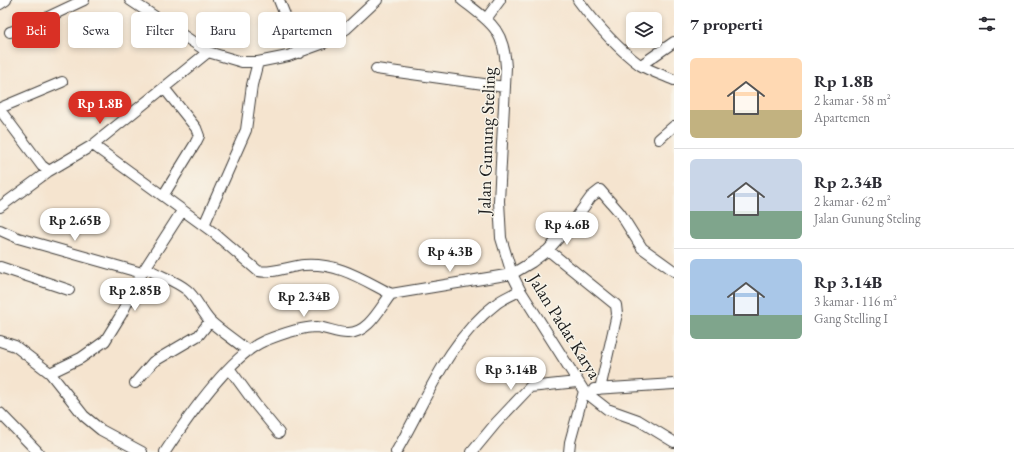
<!DOCTYPE html>
<html lang="id">
<meta charset="utf-8">
<style>
:root{--surface:#fff;--page:#f7f7f7;--text:#2b2b33;--muted:#7c7c81;--line:#e1e1e2;--accent:#d93025}
body{margin:0;font-family:"EB Garamond",serif;background:var(--page);color:var(--text);height:100vh;display:flex;flex-direction:column;font-size:15px;white-space:nowrap}
*{box-sizing:border-box;margin:0}
p{font-size:13px;color:var(--muted)}
.icon{flex:none;width:22px;height:22px;fill:none;stroke:currentColor;stroke-width:2;stroke-linecap:round;stroke-linejoin:round}
.map{position:relative;flex:1;overflow:hidden}
.drawer{display:flex;flex-direction:column;background:var(--surface);width:340px}
.drawer>*{flex:none}
.top-card{position:absolute;left:12px;top:12px;width:380px;height:36px;display:flex;gap:8px}
.fabs{position:absolute;left:626px;top:12px;display:grid;gap:8px}
.fabs a{display:grid;place-items:center;width:36px;height:36px;border-radius:6px;background:var(--surface);box-shadow:0 2px 6px #0003;font-size:20px}
.price{position:absolute;translate:-50% -34px;padding:0 9px;border-radius:14px;background:#fff;color:#222;font-size:13px;line-height:26px;filter:drop-shadow(0 1px 2px #0008)}
.price::after{content:'';position:absolute;left:50%;top:24px;width:12px;height:9px;margin-left:-6px;background:inherit;clip-path:polygon(0 0,100% 0,50% 100%)}
.price.current{background:var(--accent);color:#fff}
ul{padding:0;list-style:none}
li{display:flex;align-items:center;gap:12px;height:100px;padding:0 16px}
li+li{border-top:1px solid var(--line)}
li span{display:grid;place-items:center;flex:none;width:112px;height:80px;border-radius:6px;color:#555}
li>.icon{margin-inline-start:auto}
span .icon{width:48px;height:48px;fill:#fffc;stroke-width:1}
li b{font-size:17px}
h2{display:flex;justify-content:space-between;align-items:center;height:48px;padding:0 16px;font-size:17px}
.pill{padding:0 14px;border-radius:6px;background:var(--surface);box-shadow:0 2px 6px #0003;font-size:14px;line-height:36px}
.pill.current{background:var(--accent);color:#fff}
main{display:flex;flex:1;min-height:0}
.map>svg:first-child{display:block}
</style>
<main>
<div class="map">
<svg width="674" height="452" viewBox="0 0 674 452">
<rect width="100%" height="100%" fill="#f7f3e8"/>
<filter id="ink" filterUnits="userSpaceOnUse"><feTurbulence type="fractalNoise" baseFrequency=".025" numOctaves="2"/><feDisplacementMap in="SourceGraphic" scale="8" xChannelSelector="R" yChannelSelector="G"/><feConvolveMatrix kernelMatrix="1 2 1 2 8 2 1 2 1" color-interpolation-filters="sRGB"/></filter>
<filter id="wash" filterUnits="userSpaceOnUse"><feTurbulence type="fractalNoise" baseFrequency=".012" numOctaves="4" result="noise"/><feDisplacementMap in="SourceGraphic" scale="16" xChannelSelector="R" yChannelSelector="G"/><feGaussianBlur stdDeviation="0.9" result="paint"/><feColorMatrix in="noise" values="0 0 0 0 0 0 0 0 0 0 0 0 0 0 0 0 0 1.4 0 .05"/><feComposite in="paint" operator="in"/></filter>
<g filter="url(#wash)">
<rect width="100%" height="100%" fill="#f5e4cf"/>
</g>
<g filter="url(#ink)">
<g fill="none" stroke-linecap="round" stroke-linejoin="round">
<!-- minor casing -->
<g stroke="#3d3a37" stroke-width="12">
<path id="minor" d="M 130,0 L 208,52 L 242,62 L 258,62 L 288,56 L 324,43 L 346,29 L 377,0
M 279,0 L 300,53
M 462,0 C 490,22 504,29 506,67 L 499,201 L 501,238 L 512,274 L 520,290 L 584,391 L 607,409 L 638,420 L 674,442
M 578,0 C 595,23 617,48 640,65 C 650,71 663,75 674,80
M 0,4 L 6,0
M 486,19 L 500,0
M 10,32 L 29,26 L 84,0
M 641,65 L 674,42
M 376,69 L 505,87
M 0,108 L 62,82
M 0,110 L 42,166 L 49,171
M 659,139 L 674,126
M 93,145 L 214,233 L 258,271 C 270,274 291,266 304,265 C 339,263 360,278 391,294
M 163,196 L 195,144 L 199,136 L 196,128 L 164,88
M 0,207 L 49,171 L 93,145 L 208,52
M 204,225 L 246,130 L 252,85 L 258,62
M 0,230 L 18,238 L 142,273
M 548,250 L 616,305 L 617,314 L 600,389
M 0,267 L 69,290
M 146,268 C 159,276 175,280 187,290 C 197,298 201,312 211,322 C 222,332 236,341 248,351
M 0,341 L 15,346 L 50,373 L 84,416 L 101,430 L 142,452
M 229,368 L 256,405 L 279,433
M 50,373 L 81,358 L 105,341 L 121,315 L 142,273 L 182,211
M 135,383 L 153,362 L 199,335 L 210,321
M 594,389 L 674,384
M 0,413 L 38,452
M 165,452 C 186,420 230,356 264,341 C 279,335 301,327 317,327 C 327,328 337,333 347,333 C 368,334 380,308 391,294 L 512,274 L 532,262 L 548,250 L 573,222 L 591,197 L 600,190 L 620,213 L 642,248 L 674,271
M 396,452 C 426,401 447,341 496,304 C 503,298 513,295 520,290
M 472,452 L 496,423 L 530,387 L 577,382
M 569,452 L 570,442 L 584,391"/>
</g>
<!-- minor -->
<use href="#minor" stroke="#fff" stroke-width="10"/>
</g>
</g>
<g text-anchor="middle" dominant-baseline="central" stroke-width="3" stroke-linejoin="round" paint-order="stroke">
<!-- street labels -->
<g font-size="18" fill="#1c1c1c" stroke="#f7f3e8">
<text transform="translate(486 141) rotate(-88)">Jalan Gunung Steling</text>
<text transform="translate(565 326) rotate(58)">Jalan Padat Karya</text>
</g>
</g>
</svg>
<div class="fabs">
<a><svg class="icon" aria-label="layers" viewBox="0 0 24 24"><path d="M12 4l9 5-9 5-9-5zM3 14l9 5 9-5"/></svg></a>
</div>
<b class="price current" style="left:100px;top:125px">Rp 1.8B</b>
<b class="price" style="left:75px;top:242px">Rp 2.65B</b>
<b class="price" style="left:567px;top:246px">Rp 4.6B</b>
<b class="price" style="left:450px;top:273px">Rp 4.3B</b>
<b class="price" style="left:135px;top:312px">Rp 2.85B</b>
<b class="price" style="left:304px;top:318px">Rp 2.34B</b>
<b class="price" style="left:511px;top:391px">Rp 3.14B</b>
<div class="top-card">
<a class="pill current">Beli</a>
<a class="pill">Sewa</a>
<a class="pill">Filter</a>
<a class="pill">Baru</a>
<a class="pill">Apartemen</a>
</div>
</div>
<section class="drawer">
<h2>7 properti<svg class="icon" aria-label="filters" viewBox="0 0 24 24"><path d="M4 7h16M4 17h16"/><circle cx="9" cy="7" r="2"/><circle cx="15" cy="17" r="2"/></svg></h2>
<ul>
<li><span style="background:linear-gradient(#ffd9b3 65%,#c2b280 0)"><svg class="icon" aria-label="home" viewBox="0 0 24 24"><path d="M3 11l9-7 9 7M6 9v11h12V9"/></svg></span><div><b>Rp 1.8B</b><p>2 kamar · 58 m²</p><p>Apartemen</p></div></li>
<li><span style="background:linear-gradient(#c9d6e8 65%,#7fa58c 0)"><svg class="icon" aria-label="home" viewBox="0 0 24 24"><path d="M3 11l9-7 9 7M6 9v11h12V9"/></svg></span><div><b>Rp 2.34B</b><p>2 kamar · 62 m²</p><p>Jalan Gunung Steling</p></div></li>
<li><span style="background:linear-gradient(#a9c7e8 70%,#7fa58c 0)"><svg class="icon" aria-label="home" viewBox="0 0 24 24"><path d="M3 11l9-7 9 7M6 9v11h12V9"/></svg></span><div><b>Rp 3.14B</b><p>3 kamar · 116 m²</p><p>Gang Stelling I</p></div></li>
</ul>
</section>
</main>
